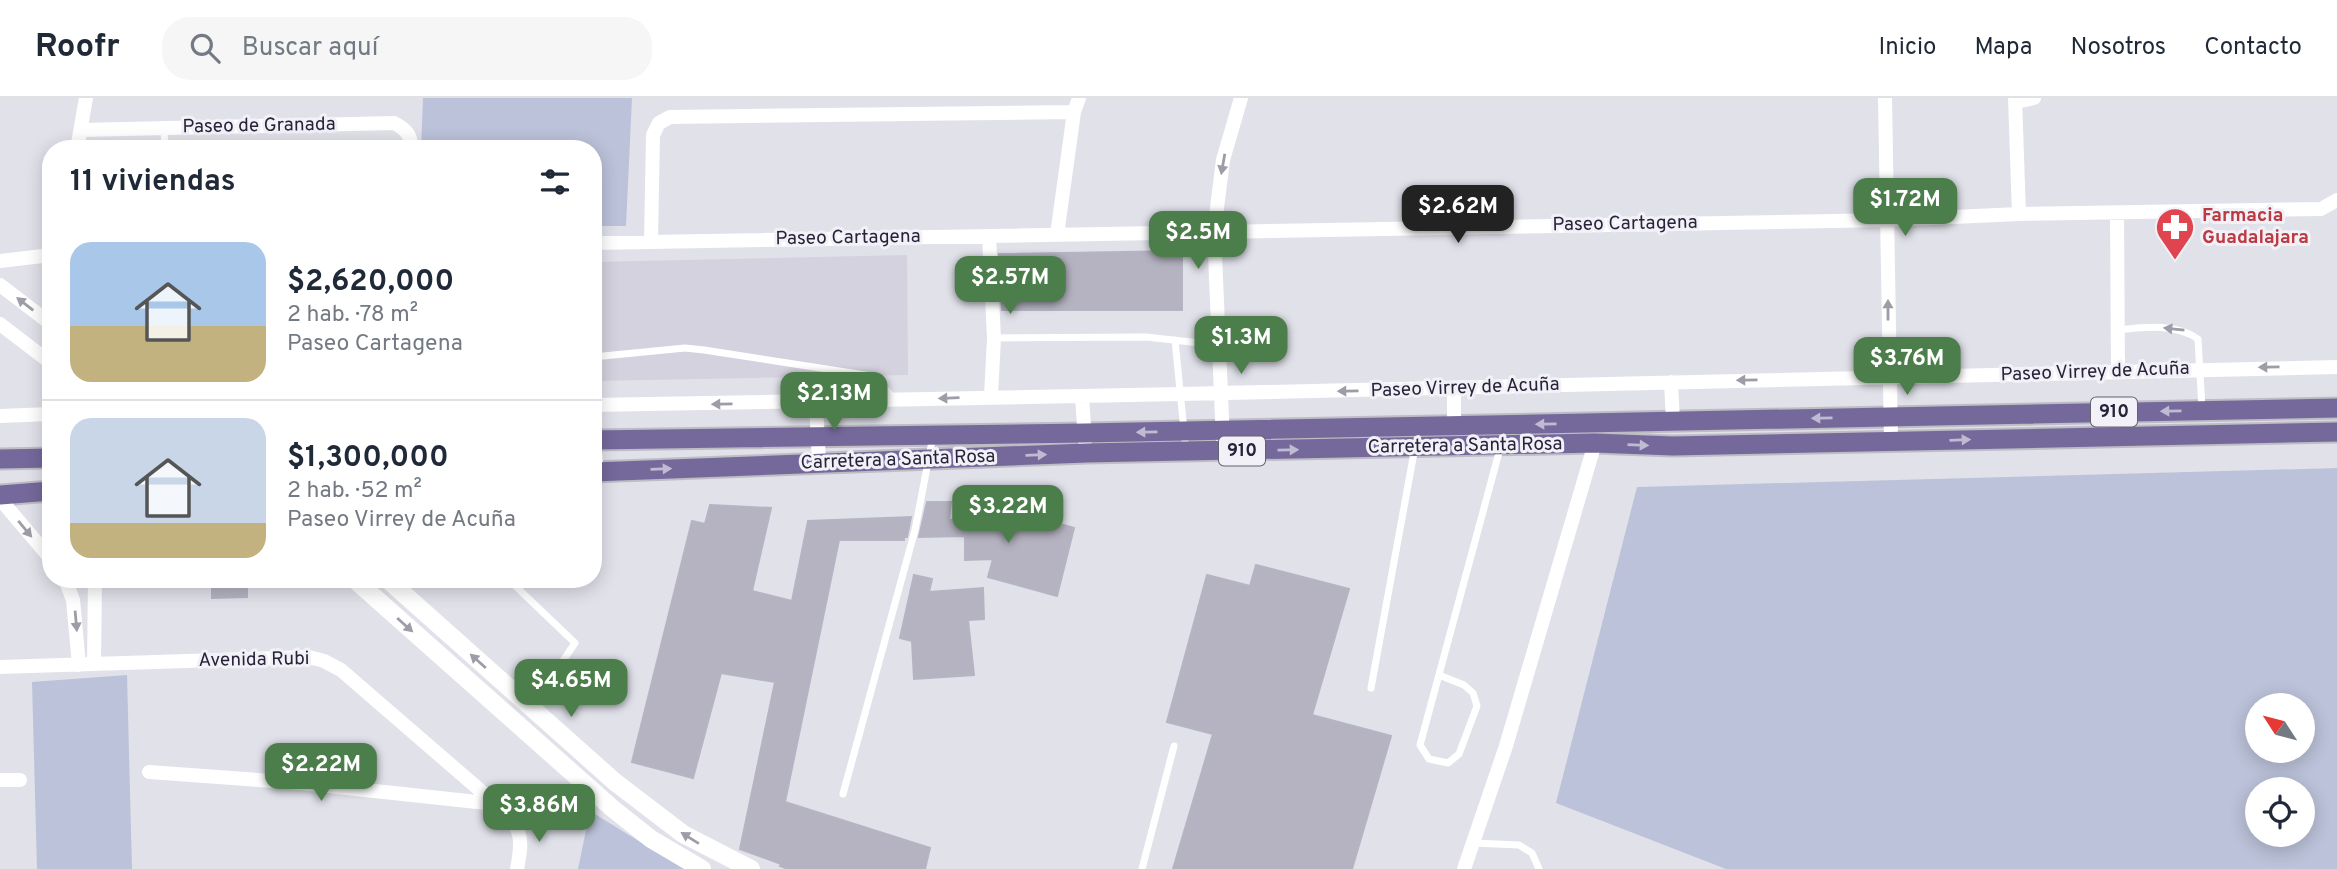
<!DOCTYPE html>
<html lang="es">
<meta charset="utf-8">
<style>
:root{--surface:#fff;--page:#f6f6f7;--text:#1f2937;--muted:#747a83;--line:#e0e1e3;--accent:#4c7e4b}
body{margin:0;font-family:Overpass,sans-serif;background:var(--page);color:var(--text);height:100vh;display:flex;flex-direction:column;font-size:26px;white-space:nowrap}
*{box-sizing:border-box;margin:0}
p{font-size:23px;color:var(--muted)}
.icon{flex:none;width:38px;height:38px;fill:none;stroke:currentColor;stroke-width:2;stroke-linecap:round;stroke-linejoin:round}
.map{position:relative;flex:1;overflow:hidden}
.sheet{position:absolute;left:42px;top:42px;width:560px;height:448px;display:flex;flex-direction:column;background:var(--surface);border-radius:28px;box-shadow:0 4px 18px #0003}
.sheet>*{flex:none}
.needle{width:46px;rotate:306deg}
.buttons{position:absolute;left:2245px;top:595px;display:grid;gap:14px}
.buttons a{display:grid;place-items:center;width:70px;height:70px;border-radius:50%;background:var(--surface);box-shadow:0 4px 18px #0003;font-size:35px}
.price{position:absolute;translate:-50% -60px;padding:0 16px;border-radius:14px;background:var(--accent);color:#fff;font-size:23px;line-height:46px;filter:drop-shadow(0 2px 4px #0008)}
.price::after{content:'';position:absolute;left:50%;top:42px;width:21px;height:16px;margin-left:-10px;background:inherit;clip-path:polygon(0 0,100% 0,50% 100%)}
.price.selected{background:#222;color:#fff}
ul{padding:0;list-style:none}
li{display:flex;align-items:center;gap:21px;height:175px;padding:0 28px}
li+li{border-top:2px solid var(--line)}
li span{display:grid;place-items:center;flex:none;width:196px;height:140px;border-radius:21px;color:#555}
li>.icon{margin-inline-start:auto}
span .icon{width:84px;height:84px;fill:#fffc;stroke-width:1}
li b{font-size:30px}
h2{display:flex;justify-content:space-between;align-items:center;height:84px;padding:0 28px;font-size:30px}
header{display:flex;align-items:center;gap:42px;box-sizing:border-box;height:98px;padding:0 35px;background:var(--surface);border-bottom:2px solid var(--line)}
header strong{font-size:33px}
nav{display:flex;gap:38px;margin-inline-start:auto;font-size:24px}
.search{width:490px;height:63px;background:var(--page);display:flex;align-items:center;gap:18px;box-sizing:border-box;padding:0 24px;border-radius:28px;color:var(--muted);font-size:26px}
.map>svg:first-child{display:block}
</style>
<header>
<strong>Roofr</strong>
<div class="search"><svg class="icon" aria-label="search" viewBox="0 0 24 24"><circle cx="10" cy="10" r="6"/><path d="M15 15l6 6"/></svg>Buscar aquí</div>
<nav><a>Inicio</a><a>Mapa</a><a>Nosotros</a><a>Contacto</a></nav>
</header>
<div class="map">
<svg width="2337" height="771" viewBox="0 0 2337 771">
<rect width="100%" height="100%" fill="#e1e1ea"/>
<!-- built -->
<path fill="#d3d2de" d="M 907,157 L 908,277 L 593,283 L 593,164 Z"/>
<!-- green -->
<path fill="#bbc2d9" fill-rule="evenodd" d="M 423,0 L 632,0 L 626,128 L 593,128 L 593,51 L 421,51 Z
M 2337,370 L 2337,771 L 1726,771 L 1556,705 L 1637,389 ZM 2303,607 L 2303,653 L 2258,653 L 2258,607 ZM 2303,691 L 2303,737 L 2258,737 L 2258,691 Z
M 127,577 L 132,771 L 37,771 L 32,584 Z
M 590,713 L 684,771 L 578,771 Z"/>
<!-- building -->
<path fill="#b5b3c1" stroke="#b5b4c3" stroke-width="2" d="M 1182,153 L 1182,212 L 1002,212 L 999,156 Z
M 927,404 L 951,404 L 949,422 L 991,420 L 992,418 L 1015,413 L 1074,430 L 1057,498 L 988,479 L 993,461 L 965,462 L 965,438 L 919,439 Z
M 710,407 L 771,410 L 752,493 L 792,503 L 808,423 L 911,419 L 907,439 L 904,439 L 904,442 L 839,442 L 785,704 L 930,750 L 925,771 L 788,771 L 780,768 L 781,766 L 740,751 L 775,584 L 721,575 L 693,680 L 632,664 L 692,423 L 705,426 Z
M 1256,467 L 1349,491 L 1312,617 L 1391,638 L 1352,771 L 1173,771 L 1213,636 L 1167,624 L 1207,477 L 1250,488 Z
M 914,477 L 932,481 L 929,494 L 983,490 L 984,521 L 968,522 L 974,577 L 914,581 L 912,543 L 900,540 Z
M 212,487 L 247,487 L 247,499 L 212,500 Z"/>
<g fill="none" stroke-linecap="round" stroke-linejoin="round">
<!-- primary casing -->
<g stroke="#bebdc4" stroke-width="23">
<path id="primary" d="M 593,342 L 1085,335 L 2337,310
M 0,361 L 51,360
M 593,374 L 1086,355 L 1595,345 L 1673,348 L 2337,334
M 0,397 L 51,393"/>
</g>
<!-- service -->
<path stroke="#fff" stroke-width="7" d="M 164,31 L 165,51
M 2118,232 C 2145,229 2176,225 2198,241 L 2202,311
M 994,240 L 1146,239 L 1218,247
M 1175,242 L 1186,353
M 593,259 L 685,250 L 704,252 L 865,277 L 879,284 L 895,302
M 202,481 L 245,481
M 508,481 L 575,545 L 531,610
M 1439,577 L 1464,587 L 1473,595 L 1477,608 L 1459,656 L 1448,665 L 1429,661 L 1420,647 L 1501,347
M 1371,590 L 1415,349
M 843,696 L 915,432 L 933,338
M 1474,745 L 1519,747 L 1532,755 L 1539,771
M 1142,771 L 1174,648"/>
<!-- minor -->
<path stroke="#fff" stroke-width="14" d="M 1885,0 L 1891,343
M 2015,0 L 2019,116
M 2016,4 L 2034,0
M 81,32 L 394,25 C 406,31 412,38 411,51
M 77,51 L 86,0
M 2117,115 L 2118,273
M 1057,137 L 1074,14 L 1079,0
M 989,138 L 994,240 L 991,298
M 651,142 L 653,37 L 659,25 L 670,19 L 1074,14
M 593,145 L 1887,122 L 2019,116 L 2321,111 L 2337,102
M 0,163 L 51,157
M 0,187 L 51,226
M 0,226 L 51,265
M 1671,284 L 1673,323
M 1454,290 L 1454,328
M 1082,298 L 1085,343
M 816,305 L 819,365
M 593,307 C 789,305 985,299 1181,296 L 2337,269
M 0,318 L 51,316
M 593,335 L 597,374
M 1223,342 L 1214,134 L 1223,62 L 1241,0
M 0,401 L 51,461
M 65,481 L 73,502 L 79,567
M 94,566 L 95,481
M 0,569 L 309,559 L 324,563 L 341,572 L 496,706 C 521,731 524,736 517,771
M 149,674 L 300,685 L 496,706
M 0,682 L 20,682
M 1464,771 L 1506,648 L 1595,345"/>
<!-- tertiary -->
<path stroke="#fff" stroke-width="18" d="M 354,481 L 612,710 L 651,741 L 702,771
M 387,481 L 615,684 L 683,736 L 751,771"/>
<!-- primary -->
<use href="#primary" stroke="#75699c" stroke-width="19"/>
</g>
<!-- one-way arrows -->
<defs><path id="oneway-solid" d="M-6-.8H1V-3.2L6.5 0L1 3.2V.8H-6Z" transform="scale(1.75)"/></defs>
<g fill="#9e9ca6">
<use href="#oneway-solid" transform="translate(1223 66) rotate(100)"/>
<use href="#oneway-solid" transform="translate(25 206) rotate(-142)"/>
<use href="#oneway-solid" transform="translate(1888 212) rotate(-90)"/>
<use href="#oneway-solid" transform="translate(2174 231) rotate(-174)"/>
<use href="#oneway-solid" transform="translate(2269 269) rotate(179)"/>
<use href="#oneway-solid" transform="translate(1747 282) rotate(179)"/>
<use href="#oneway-solid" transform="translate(1348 293) rotate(179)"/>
<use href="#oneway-solid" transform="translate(949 300) rotate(178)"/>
<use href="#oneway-solid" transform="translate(722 306) rotate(179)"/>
<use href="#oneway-solid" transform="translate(25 431) rotate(50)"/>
<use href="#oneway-solid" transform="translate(76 523) rotate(85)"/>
<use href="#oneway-solid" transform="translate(405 527) rotate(42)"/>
<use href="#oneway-solid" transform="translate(478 563) rotate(-138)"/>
<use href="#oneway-solid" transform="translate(690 740) rotate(-148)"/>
</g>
<g fill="#bfbbd3">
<use href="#oneway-solid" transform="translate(2171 313) rotate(179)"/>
<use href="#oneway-solid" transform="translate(1822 320) rotate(179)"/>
<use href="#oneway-solid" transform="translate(1546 326) rotate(179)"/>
<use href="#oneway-solid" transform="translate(1147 334) rotate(179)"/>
<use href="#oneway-solid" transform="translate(1960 342) rotate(-2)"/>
<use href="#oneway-solid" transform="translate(1638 347) rotate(2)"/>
<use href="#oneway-solid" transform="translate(1288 352) rotate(-1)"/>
<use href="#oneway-solid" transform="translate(1036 357) rotate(-2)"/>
<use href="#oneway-solid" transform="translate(661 371) rotate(-2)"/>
</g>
<!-- icons -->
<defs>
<g id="pharmacy-pin" transform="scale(2.0125)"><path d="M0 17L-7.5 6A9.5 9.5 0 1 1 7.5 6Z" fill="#e0444e" stroke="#f1f1f7"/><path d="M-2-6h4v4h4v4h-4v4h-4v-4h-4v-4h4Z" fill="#fff"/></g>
</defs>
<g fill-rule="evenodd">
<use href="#pharmacy-pin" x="2175" y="129"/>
</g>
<g text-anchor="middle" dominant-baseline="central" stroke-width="6" stroke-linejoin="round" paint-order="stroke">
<!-- shield labels -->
<g fill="#f1f1f7" stroke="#646172" stroke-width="2">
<rect x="2091" y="299.5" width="46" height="29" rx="5"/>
<rect x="1219" y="338.5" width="46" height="29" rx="5"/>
</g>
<g font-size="18" font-weight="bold" fill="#282339">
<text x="2114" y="314">910</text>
<text x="1242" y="353">910</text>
</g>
<!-- street labels -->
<g font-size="19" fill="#282339" stroke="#f1f1f7">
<text transform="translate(259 28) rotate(-1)">Paseo de Granada</text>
<text transform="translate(1625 126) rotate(-1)">Paseo Cartagena</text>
<text transform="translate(848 140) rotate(-1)">Paseo Cartagena</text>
<text transform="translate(2095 274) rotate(-2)">Paseo Virrey de Acuña</text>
<text transform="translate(1465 290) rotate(-2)">Paseo Virrey de Acuña</text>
<text transform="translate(1465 348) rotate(-1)">Carretera a Santa Rosa</text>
<text transform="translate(898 362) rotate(-2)">Carretera a Santa Rosa</text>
<text transform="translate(254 562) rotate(-1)">Avenida Rubi</text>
</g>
<!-- health labels -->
<g font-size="19" font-weight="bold" fill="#be3a42" stroke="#f1f1f7" text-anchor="start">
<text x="2202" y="118">Farmacia<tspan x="2202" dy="22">Guadalajara</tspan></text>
</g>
</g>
</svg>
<div class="buttons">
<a><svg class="needle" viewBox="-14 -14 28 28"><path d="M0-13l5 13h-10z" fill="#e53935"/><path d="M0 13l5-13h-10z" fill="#747a83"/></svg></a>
<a><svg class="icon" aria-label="locate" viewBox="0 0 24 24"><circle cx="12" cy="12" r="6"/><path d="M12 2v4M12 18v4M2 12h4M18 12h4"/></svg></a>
</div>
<b class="price" style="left:1905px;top:140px">$1.72M</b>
<b class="price selected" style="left:1458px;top:147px">$2.62M</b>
<b class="price" style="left:1198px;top:173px">$2.5M</b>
<b class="price" style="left:1010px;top:218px">$2.57M</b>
<b class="price" style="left:1241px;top:278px">$1.3M</b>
<b class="price" style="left:1907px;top:299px">$3.76M</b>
<b class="price" style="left:834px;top:334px">$2.13M</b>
<b class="price" style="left:1008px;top:447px">$3.22M</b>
<b class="price" style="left:571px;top:621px">$4.65M</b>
<b class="price" style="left:321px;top:705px">$2.22M</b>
<b class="price" style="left:539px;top:746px">$3.86M</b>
<section class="sheet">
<h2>11 viviendas<svg class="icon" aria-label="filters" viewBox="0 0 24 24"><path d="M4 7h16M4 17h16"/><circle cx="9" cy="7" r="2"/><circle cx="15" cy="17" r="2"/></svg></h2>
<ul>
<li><span style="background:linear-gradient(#a9c7e8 60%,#c2b280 0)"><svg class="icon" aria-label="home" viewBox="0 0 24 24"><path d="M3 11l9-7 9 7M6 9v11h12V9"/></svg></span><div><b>$2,620,000</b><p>2 hab. · 78 m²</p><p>Paseo Cartagena</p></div></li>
<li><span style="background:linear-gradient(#c9d6e8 75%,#c2b280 0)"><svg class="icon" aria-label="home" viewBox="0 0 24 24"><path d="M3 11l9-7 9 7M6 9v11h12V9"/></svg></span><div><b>$1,300,000</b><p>2 hab. · 52 m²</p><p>Paseo Virrey de Acuña</p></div></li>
</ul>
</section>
</div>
